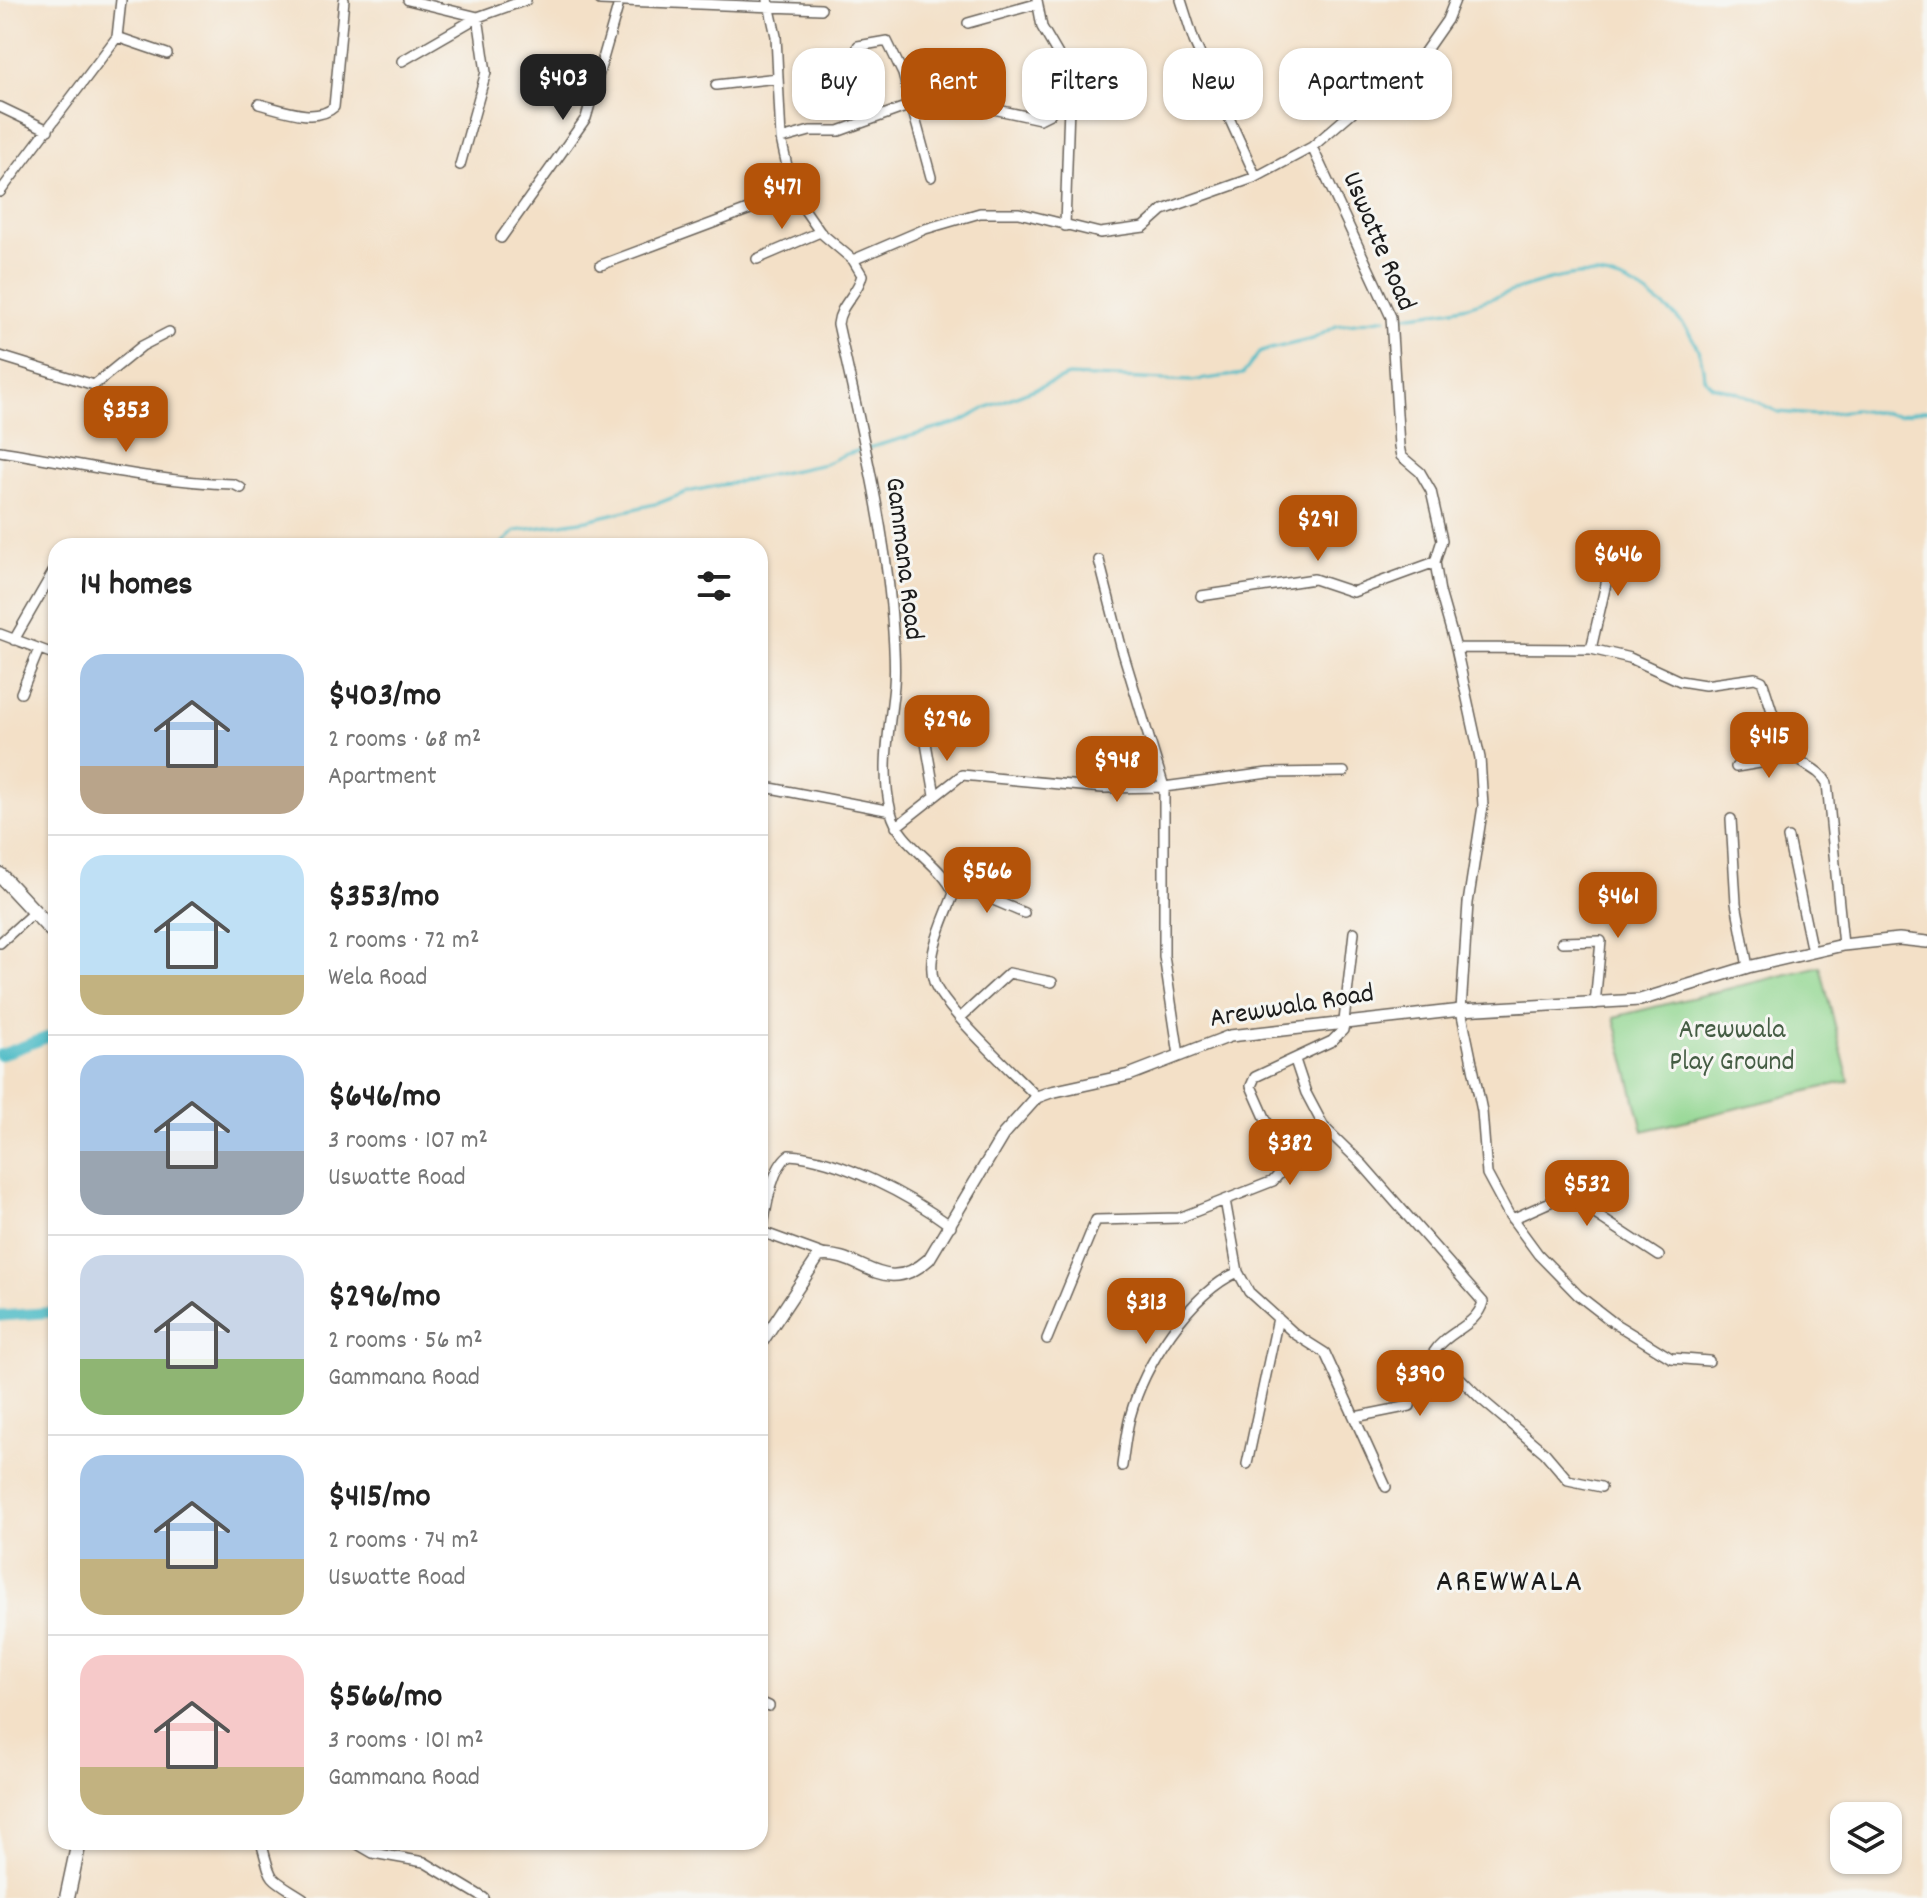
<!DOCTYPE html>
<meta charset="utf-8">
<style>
:root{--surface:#fff;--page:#f2f2f2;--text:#222;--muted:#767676;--line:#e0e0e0;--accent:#b45309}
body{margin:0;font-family:Dekko,sans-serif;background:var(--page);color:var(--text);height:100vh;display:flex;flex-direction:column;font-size:30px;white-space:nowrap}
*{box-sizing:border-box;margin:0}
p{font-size:26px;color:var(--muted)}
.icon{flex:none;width:44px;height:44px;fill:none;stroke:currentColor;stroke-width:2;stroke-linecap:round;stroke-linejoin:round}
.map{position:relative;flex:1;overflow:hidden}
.panel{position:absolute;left:48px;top:538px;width:720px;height:1312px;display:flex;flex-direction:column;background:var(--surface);border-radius:24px;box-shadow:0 2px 6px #0004}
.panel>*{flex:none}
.banner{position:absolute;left:792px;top:48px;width:760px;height:72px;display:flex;gap:16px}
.tools{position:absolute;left:1830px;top:1802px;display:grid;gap:16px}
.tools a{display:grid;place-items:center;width:72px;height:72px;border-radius:16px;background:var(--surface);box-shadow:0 2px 6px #0004;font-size:40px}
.price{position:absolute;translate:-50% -68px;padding:0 18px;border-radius:16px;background:var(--accent);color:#fff;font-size:26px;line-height:52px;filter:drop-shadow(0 2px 4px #0008)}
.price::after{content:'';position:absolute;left:50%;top:48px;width:24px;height:18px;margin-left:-12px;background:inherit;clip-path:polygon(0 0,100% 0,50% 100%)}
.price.on{background:#222;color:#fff}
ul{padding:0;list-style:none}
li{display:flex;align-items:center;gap:24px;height:200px;padding:0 32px}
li+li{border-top:2px solid var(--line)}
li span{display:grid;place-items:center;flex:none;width:224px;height:160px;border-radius:24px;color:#555}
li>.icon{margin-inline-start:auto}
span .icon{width:96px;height:96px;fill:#fffc;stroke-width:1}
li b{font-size:34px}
h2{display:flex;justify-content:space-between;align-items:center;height:96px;padding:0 32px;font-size:34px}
.chip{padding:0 28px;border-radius:24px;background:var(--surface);box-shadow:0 2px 6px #0004;font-size:28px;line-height:72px}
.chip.on{background:var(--accent);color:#fff}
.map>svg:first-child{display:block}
</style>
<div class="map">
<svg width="1927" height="1898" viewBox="0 0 1927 1898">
<rect width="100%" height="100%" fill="#f6f6f2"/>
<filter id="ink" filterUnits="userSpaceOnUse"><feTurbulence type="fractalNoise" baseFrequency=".0125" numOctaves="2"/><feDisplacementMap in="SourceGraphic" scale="16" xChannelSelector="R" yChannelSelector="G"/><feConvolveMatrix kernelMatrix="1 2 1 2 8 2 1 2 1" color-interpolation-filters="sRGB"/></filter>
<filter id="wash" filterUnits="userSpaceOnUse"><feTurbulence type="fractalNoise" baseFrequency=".006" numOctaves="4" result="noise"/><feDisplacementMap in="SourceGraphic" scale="32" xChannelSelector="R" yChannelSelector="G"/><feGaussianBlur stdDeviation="1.8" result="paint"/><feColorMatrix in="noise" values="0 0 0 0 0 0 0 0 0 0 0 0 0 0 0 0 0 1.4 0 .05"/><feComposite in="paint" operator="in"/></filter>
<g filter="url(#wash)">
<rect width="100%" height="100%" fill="#f3e0c7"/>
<!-- green -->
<path fill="#90d68f" stroke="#567956" stroke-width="2" d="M 1820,966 L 1849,1081 L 1643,1131 L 1614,1017 Z"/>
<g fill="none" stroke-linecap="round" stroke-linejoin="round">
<!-- stream -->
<path stroke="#4ebbc6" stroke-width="3" d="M 1400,317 C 1422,313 1445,312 1467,306 C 1507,295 1556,271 1598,275 C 1626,278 1647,293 1668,310 C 1689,326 1703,351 1704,378 L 1712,386 L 1736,392 L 1778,412 L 1815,415 L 1854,410 L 1899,415 L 1927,410
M 500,546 L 516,531 L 587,520 L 659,503 L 687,492 L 825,464 L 843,455 L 961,422 L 988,407 L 1068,376 L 1191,381 L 1243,374 L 1259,353 L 1270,349 L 1313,339 L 1336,326 L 1386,318"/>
<!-- canal -->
<path stroke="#4ebbc6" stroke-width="11" d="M 0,1055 L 56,1034
M 0,1316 L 56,1312"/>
</g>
</g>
<g filter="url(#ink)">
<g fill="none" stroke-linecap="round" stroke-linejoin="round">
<!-- minor casing -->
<g stroke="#676158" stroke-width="12">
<path id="minor" d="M 408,0 L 478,17 L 526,0
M 600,0 L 821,9
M 768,0 L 776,36 L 781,139 L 793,193 L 820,232 L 853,260 L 862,275 C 858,294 840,304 838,324 C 858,416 882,511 891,606 C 893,631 896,660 894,685 C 890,729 880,768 891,812 C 899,845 940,862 954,893 C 945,918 925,956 934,982 C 942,1007 1015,1074 1037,1097
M 1037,0 L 1042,27 L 1070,75 L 1065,226
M 1181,0 L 1194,41 L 1256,177
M 968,23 L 1036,4
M 117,37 L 167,54
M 858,46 L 887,41 L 903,74 L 931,177
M 402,61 L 478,17 L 486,72 L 460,165
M 716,85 L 778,78
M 259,104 C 280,109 316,124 334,107 L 344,0
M 0,107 L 48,130
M 993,109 L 1040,119 L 1050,114 L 1068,87
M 781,139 L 810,131 L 839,131 L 911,105
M 1312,147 L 1391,317 L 1399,446 L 1401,456 L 1420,472 L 1431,491 L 1442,540 L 1435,562 L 1440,592 L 1456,648 L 1591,649 L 1630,658 L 1680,681 L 1705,685 L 1755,678 L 1762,681 C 1771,704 1777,738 1794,756 C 1806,767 1819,769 1827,783 L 1843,945
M 0,192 L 117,37 L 121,0
M 501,238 L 586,118 L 619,3
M 757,259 L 820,232
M 853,260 L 925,229 L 980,213 L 1019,213 L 1100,233 L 1144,227 L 1163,210 L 1256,177 L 1312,147 L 1356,109 L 1410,73 L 1447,20 L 1455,0
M 601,265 L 793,193
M 0,356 L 94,385 L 142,346 L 169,332
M 0,451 C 78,463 155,482 233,484 L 241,488
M 1099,560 L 1121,646 L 1164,787 L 1164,956 L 1179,1055
M 1201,596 L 1314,579 L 1353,592 L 1435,562
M 0,634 L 56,655
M 14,640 L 56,567
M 1456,648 L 1480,758 L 1483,806 L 1468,903 L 1461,1010 L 1482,1111 L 1487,1174 L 1508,1213 L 1538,1254 L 1578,1295 L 1614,1323 L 1671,1358 L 1709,1361
M 1591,649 L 1616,540
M 21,693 L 39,649
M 925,737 L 935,795
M 1736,767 L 1796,757
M 760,786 L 891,811
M 1731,819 L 1736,903 L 1748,967
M 896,827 L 962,775 L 1103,788 L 1164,787 L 1268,773 L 1344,772
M 1788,838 L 1812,952
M 954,893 L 977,893 L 1024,913
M 1562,942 L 1601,941 L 1595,1004
M 0,943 L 33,913
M 960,1018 L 1009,973 L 1052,982
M 1295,1060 L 1306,1093 L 1324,1127 L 1362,1164 L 1483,1302 C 1476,1327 1447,1331 1434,1352 L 1481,1399 L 1545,1453 L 1568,1480 L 1601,1487
M 1225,1200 L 1238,1272 L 1249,1292 L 1295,1334 L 1325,1353 L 1386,1487
M 1512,1219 L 1566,1195 L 1659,1256
M 825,1255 L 762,1232 C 766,1210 771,1168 789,1155 C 840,1158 910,1196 951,1226
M 1047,1339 L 1096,1220 L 1179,1218 L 1273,1181 L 1282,1171 L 1283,1158 L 1251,1086 L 1255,1077 L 1332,1041 L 1343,1030 L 1354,932
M 1355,1417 L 1410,1406 L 1415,1378 L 1434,1352
M 1247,1464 L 1278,1318
M 1122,1466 C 1124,1450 1126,1433 1130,1417 C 1144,1365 1189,1294 1238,1272
M 760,1702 L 769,1706
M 261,1842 C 273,1883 265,1874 303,1898
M 354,1842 L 373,1853 L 424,1862 L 484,1898"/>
</g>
<!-- tertiary casing -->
<g stroke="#676158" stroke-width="14">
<path id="tertiary" d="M 760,1345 L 819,1256 C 861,1250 883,1300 929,1259 L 1003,1135 L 1037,1097 L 1051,1092 L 1129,1075 L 1230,1036 L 1461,1010 L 1640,1000 L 1748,967 L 1843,945 L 1899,939 L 1927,942"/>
</g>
<!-- primary casing -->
<g stroke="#676158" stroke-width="17">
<path id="primary" d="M 0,875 L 56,935
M 67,1898 L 79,1842"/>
</g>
<!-- minor -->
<use href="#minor" stroke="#fff" stroke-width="9"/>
<!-- tertiary -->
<use href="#tertiary" stroke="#fff" stroke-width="11"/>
<!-- primary -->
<use href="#primary" stroke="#fff" stroke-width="14"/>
</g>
</g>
<g text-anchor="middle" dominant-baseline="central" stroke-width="6" stroke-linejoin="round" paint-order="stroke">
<!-- street labels -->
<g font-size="28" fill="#1c1c1c" stroke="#f6f6f2">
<text transform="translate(1377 242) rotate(67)">Uswatte Road</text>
<text transform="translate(902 559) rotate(83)">Gammana Road</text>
<text transform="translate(1292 1008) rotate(-9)">Arewwala Road</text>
</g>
<!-- park labels -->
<g font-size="28" fill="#455d44" stroke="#f6f6f2">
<text x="1732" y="1032">Arewwala<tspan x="1732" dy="32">Play Ground</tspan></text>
</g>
<!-- quarter labels -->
<g font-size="32" letter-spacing="2" fill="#1c1c1c" stroke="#f6f6f2">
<text x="1510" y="1584">AREWWALA</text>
</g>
</g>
</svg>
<div class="tools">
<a><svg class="icon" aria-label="layers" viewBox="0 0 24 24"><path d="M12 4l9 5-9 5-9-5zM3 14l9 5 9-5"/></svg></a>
</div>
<b class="price on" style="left:563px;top:122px">$403</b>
<b class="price" style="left:782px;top:231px">$471</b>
<b class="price" style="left:126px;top:454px">$353</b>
<b class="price" style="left:1318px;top:563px">$291</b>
<b class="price" style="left:1618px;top:598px">$646</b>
<b class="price" style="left:947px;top:763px">$296</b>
<b class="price" style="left:1769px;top:780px">$415</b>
<b class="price" style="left:1117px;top:804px">$948</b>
<b class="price" style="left:987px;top:915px">$566</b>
<b class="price" style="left:1618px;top:940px">$461</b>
<b class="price" style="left:1290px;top:1187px">$382</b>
<b class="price" style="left:1587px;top:1228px">$532</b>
<b class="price" style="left:1146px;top:1346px">$313</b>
<b class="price" style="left:1420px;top:1418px">$390</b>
<div class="banner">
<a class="chip">Buy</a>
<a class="chip on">Rent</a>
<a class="chip">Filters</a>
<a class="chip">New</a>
<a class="chip">Apartment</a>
</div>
<section class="panel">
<h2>14 homes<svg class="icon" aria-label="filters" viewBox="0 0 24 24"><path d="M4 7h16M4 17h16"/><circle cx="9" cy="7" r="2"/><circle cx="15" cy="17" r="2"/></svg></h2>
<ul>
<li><span style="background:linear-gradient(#a9c7e8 70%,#b9a48a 0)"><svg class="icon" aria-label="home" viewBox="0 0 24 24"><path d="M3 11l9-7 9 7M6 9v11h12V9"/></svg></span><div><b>$403/mo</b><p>2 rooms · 68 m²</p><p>Apartment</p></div></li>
<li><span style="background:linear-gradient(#bfe0f5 75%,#c2b280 0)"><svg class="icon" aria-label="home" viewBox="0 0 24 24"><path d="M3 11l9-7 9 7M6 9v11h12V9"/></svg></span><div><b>$353/mo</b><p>2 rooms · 72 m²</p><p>Wela Road</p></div></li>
<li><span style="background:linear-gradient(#a9c7e8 60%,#9aa5b1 0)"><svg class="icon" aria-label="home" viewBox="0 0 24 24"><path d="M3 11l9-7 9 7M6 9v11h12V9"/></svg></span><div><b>$646/mo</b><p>3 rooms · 107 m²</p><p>Uswatte Road</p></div></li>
<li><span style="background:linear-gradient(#c9d6e8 65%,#8fb573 0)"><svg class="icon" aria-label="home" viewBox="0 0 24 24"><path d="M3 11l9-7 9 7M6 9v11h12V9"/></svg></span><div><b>$296/mo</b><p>2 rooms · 56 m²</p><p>Gammana Road</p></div></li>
<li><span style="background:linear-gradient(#a9c7e8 65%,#c2b280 0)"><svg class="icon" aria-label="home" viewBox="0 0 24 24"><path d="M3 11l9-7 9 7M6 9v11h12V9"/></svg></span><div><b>$415/mo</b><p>2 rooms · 74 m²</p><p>Uswatte Road</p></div></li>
<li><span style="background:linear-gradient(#f6c9c9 70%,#c2b280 0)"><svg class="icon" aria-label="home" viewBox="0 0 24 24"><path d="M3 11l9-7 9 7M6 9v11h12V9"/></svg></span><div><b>$566/mo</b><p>3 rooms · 101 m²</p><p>Gammana Road</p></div></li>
</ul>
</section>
</div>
